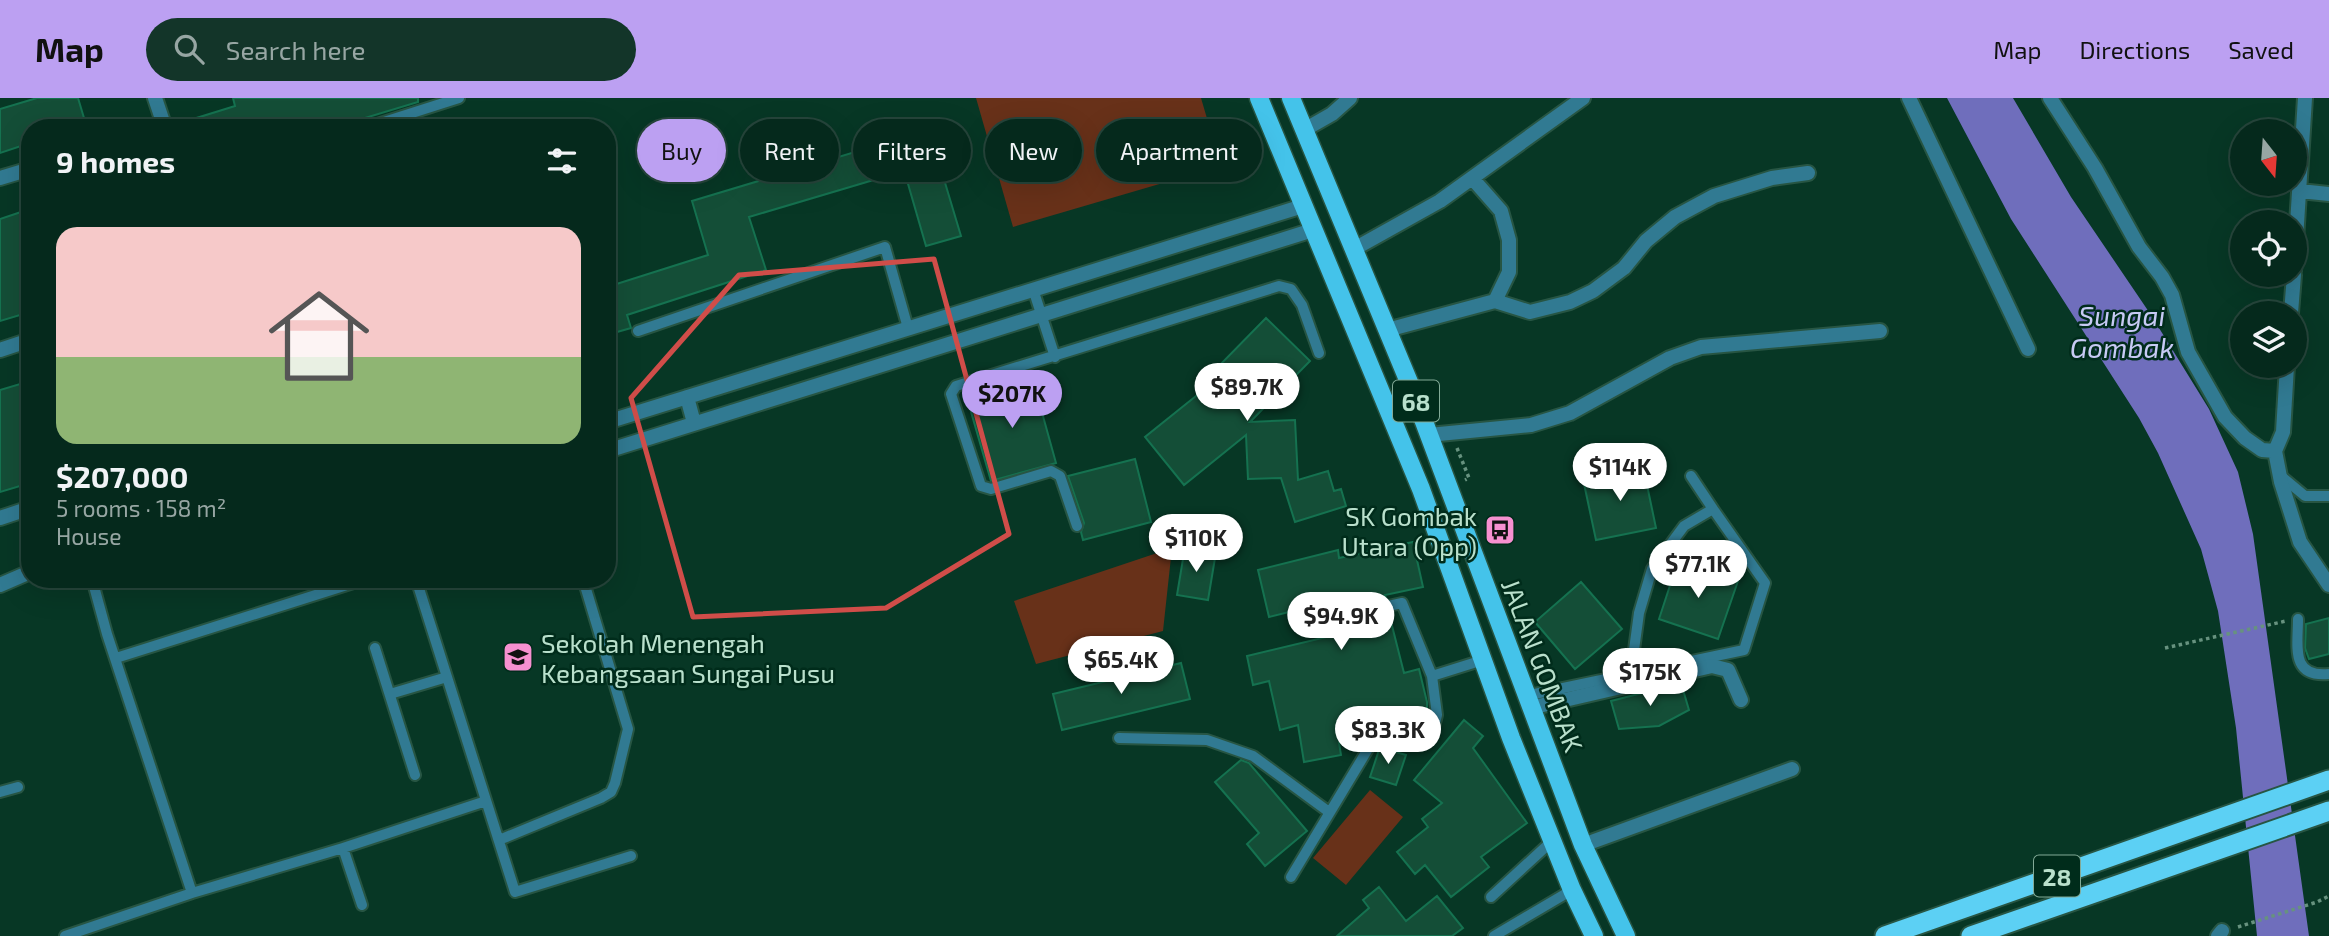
<!DOCTYPE html>
<meta charset="utf-8">
<style>
:root{--surface:#05291c;--page:#133529;--text:#f1f3f6;--muted:#97a6a3;--line:#26453b;--accent:#bca0f2}
body{margin:0;font-family:"Exo 2",sans-serif;background:var(--page);color:var(--text);height:100vh;display:flex;flex-direction:column;font-size:26px;white-space:nowrap}
*{box-sizing:border-box;margin:0}
p{font-size:23px;color:var(--muted)}
.icon{flex:none;width:38px;height:38px;fill:none;stroke:currentColor;stroke-width:2;stroke-linecap:round;stroke-linejoin:round}
.map{position:relative;flex:1;overflow:hidden}
.panel{position:absolute;left:21px;top:21px;width:595px;height:469px;display:flex;flex-direction:column;background:var(--surface);border-radius:28px;box-shadow:0 7px 28px #0002,0 0 0 2px var(--line)}
.panel>*{flex:none}
.hud{position:absolute;left:637px;top:21px;width:665px;height:63px;display:flex;gap:14px}
.needle{width:46px;rotate:163deg}
.fabs{position:absolute;left:2230px;top:21px;display:grid;gap:14px}
.fabs a{display:grid;place-items:center;width:77px;height:77px;border-radius:50%;background:var(--surface);box-shadow:0 7px 28px #0002,0 0 0 2px var(--line);font-size:35px}
.price{position:absolute;translate:-50% -60px;padding:0 16px;border-radius:24px;background:#fff;color:#222;font-size:23px;line-height:46px;filter:drop-shadow(0 2px 4px #0008)}
.price::after{content:'';position:absolute;left:50%;top:42px;width:21px;height:16px;margin-left:-10px;background:inherit;clip-path:polygon(0 0,100% 0,50% 100%)}
.price.current{background:var(--accent);color:#111}
ul{padding:0;list-style:none}
li{display:grid;align-content:center;gap:14px;height:371px;padding:0 35px}
li+li{border-top:2px solid var(--line)}
li span{display:grid;place-items:center;height:217px;border-radius:21px;color:#555}
li>.icon{margin-inline-start:auto}
span .icon{width:126px;height:126px;fill:#fffc;stroke-width:1}
li b{font-size:30px}
h2{display:flex;justify-content:space-between;align-items:center;height:84px;padding:0 35px;font-size:30px}
.pill{padding:0 24px;border-radius:32px;background:var(--surface);box-shadow:0 7px 28px #0002,0 0 0 2px var(--line);font-size:24px;line-height:63px}
.pill.current{background:var(--accent);color:#111}
header{display:flex;align-items:center;gap:42px;box-sizing:border-box;height:98px;padding:0 35px;background:var(--accent);color:#111}
header strong{font-size:33px}
nav{display:flex;gap:38px;margin-inline-start:auto;font-size:24px}
.search{width:490px;height:63px;background:var(--page);display:flex;align-items:center;gap:18px;box-sizing:border-box;padding:0 24px;border-radius:38px;color:var(--muted);font-size:26px}
.map>svg:first-child{display:block}
</style>
<header>
<strong>Map</strong>
<div class="search"><svg class="icon" aria-label="search" viewBox="0 0 24 24"><circle cx="10" cy="10" r="6"/><path d="M15 15l6 6"/></svg>Search here</div>
<nav><a>Map</a><a>Directions</a><a>Saved</a></nav>
</header>
<div class="map">
<svg width="2329" height="838" viewBox="0 0 2329 838">
<rect width="100%" height="100%" fill="#073725"/>
<!-- green -->
<path fill="#683119" d="M 976,0 L 1201,0 L 1221,68 L 1013,129 Z
M 1172,450 L 1163,533 L 1036,566 L 1014,503 Z
M 1370,692 L 1403,719 L 1346,787 L 1313,760 Z"/>
<!-- water -->
<path fill="#6f6ebc" d="M 1947,0 L 2013,0 L 2071,99 L 2151,217 L 2209,311 L 2238,374 L 2253,436 L 2309,838 L 2257,838 L 2236,630 L 2218,513 L 2201,451 L 2158,355 L 2139,320 L 2011,121 Z"/>
<!-- building -->
<path fill="#144e37" stroke="#157250" stroke-width="2" d="M 37,0 L 78,0 L 87,30 L 30,30 L 30,45 L 0,55 L 0,11 Z
M 233,0 L 418,0 L 418,4 L 332,30 L 178,30 L 177,26 L 235,8 Z
M 948,26 L 959,63 L 940,68 L 961,138 L 926,148 L 906,79 L 889,84 L 887,78 L 749,119 L 766,172 L 627,217 L 631,230 L 610,236 L 607,228 L 607,189 L 708,157 L 692,103 Z
M 30,111 L 30,214 L 0,223 L 0,121 Z
M 1266,220 L 1310,263 L 1250,324 L 1295,322 L 1298,382 L 1328,373 L 1334,393 L 1341,391 L 1346,408 L 1295,424 L 1281,380 L 1248,381 L 1246,337 L 1184,387 L 1145,339 L 1206,290 L 1199,283 L 1215,267 L 1217,270 Z
M 1033,282 L 1056,365 L 991,383 L 967,300 Z
M 30,283 L 30,385 L 0,394 L 0,292 Z
M 1135,361 L 1151,424 L 1083,442 L 1081,434 L 1084,425 L 1068,378 Z
M 1643,368 L 1656,430 L 1596,442 L 1583,381 Z
M 1413,444 L 1423,489 L 1385,497 L 1386,501 L 1365,506 L 1362,513 L 1368,520 L 1389,516 L 1404,575 L 1419,571 L 1427,604 L 1427,623 L 1339,645 L 1341,657 L 1304,664 L 1298,627 L 1280,632 L 1269,583 L 1253,587 L 1247,558 L 1364,530 L 1357,497 L 1269,519 L 1258,472 L 1338,452 L 1339,460 Z
M 1185,449 L 1216,454 L 1208,502 L 1177,497 Z
M 1678,463 L 1738,483 L 1718,541 L 1659,521 Z
M 1581,484 L 1622,531 L 1575,571 L 1535,524 Z
M 2329,520 L 2329,556 L 2309,561 L 2305,550 L 2306,526 Z
M 1181,565 L 1190,601 L 1062,632 L 1053,596 Z
M 1681,585 L 1689,612 L 1659,628 L 1619,631 L 1611,603 Z
M 1464,622 L 1483,638 L 1473,650 L 1527,725 L 1481,759 L 1489,769 L 1451,799 L 1425,767 L 1415,776 L 1397,754 L 1428,729 L 1422,721 L 1442,705 L 1414,682 Z
M 1385,651 L 1406,657 L 1396,687 L 1370,679 L 1379,652 Z
M 1241,662 L 1249,665 L 1307,733 L 1265,768 L 1247,746 L 1259,735 L 1215,684 Z
M 1379,789 L 1406,823 L 1437,798 L 1463,830 L 1452,838 L 1337,838 L 1369,810 L 1363,802 Z"/>
<g fill="none" stroke-linecap="round" stroke-linejoin="round">
<!-- service casing -->
<g stroke="#275543" stroke-width="14">
<path id="service" d="M 365,30 L 459,0
M 1033,191 L 1055,259
M 638,233 L 885,149 L 908,230
M 1691,378 L 1713,411
M 2281,378 L 2305,398 L 2329,398
M 1077,428 L 1060,378 L 1051,373 L 991,391 L 981,388 L 951,296 L 956,288 L 1279,188 L 1291,191 L 1302,207 L 1319,255
M 416,481 L 515,794 L 631,758
M 1370,512 L 1402,505 L 1432,578 L 1483,562
M 2298,521 C 2298,548 2290,580 2329,576
M 375,550 L 415,677
M 116,560 L 366,481
M 390,596 L 447,579
M 1525,598 L 1744,552 L 1765,485 L 1713,411 L 1684,428 L 1652,471 L 1639,515 L 1631,574
M 1119,640 L 1207,642 L 1253,658 L 1329,714
M 0,694 L 18,689
M 499,742 L 601,700 L 611,694 L 615,685 L 628,631 L 583,481
M 343,750 L 362,807
M 1291,779 L 1371,646 L 1425,633 L 1434,629 L 1437,617 L 1432,578
M 192,795 L 343,750 L 486,703
M 1491,799 L 1552,743
M 65,838 L 192,795 L 107,536 L 92,481
M 1494,838 L 1572,792"/>
</g>
<!-- minor casing -->
<g stroke="#275543" stroke-width="18">
<path id="minor" d="M 155,0 L 165,30
M 1909,0 L 2028,251
M 2050,0 L 2095,70 L 2139,149 L 2162,179 L 2172,197 L 2188,254 L 2225,319 L 2245,340 L 2262,352 L 2275,353
M 1304,32 L 1332,16 L 1350,0
M 0,80 L 30,71
M 1472,80 L 1501,113 L 1509,142 L 1509,174 L 1495,203
M 2300,93 L 2329,96
M 1354,151 L 1440,103 L 1583,0
M 2294,173 L 2305,0
M 2291,215 L 2294,177
M 1387,232 L 1495,203 L 1530,214 L 1570,204 L 1593,193 L 1624,170 L 1646,143 L 1675,119 L 1714,98 L 1772,80 L 1808,75
M 0,252 L 30,242
M 2287,268 L 2283,334 L 2275,353 L 2281,384 L 2300,444 L 2329,487
M 687,299 L 694,325
M 607,324 L 1303,108
M 1429,337 L 1531,327 L 1570,315 L 1670,260 L 1701,249 L 1880,233
M 607,353 L 1313,132
M 0,420 L 30,410
M 0,487 L 30,474
M 1530,610 L 1712,568 L 1728,572 L 1741,602
M 1583,747 L 1792,671
M 2218,838 L 2222,833"/>
</g>
<!-- primary casing -->
<g stroke="#275543" stroke-width="21">
<path id="primary" d="M 1259,0 L 1421,391 L 1511,640 L 1572,792 L 1594,838
M 1291,0 L 1411,289 L 1583,747 L 1626,838"/>
</g>
<!-- trunk casing -->
<g stroke="#275543" stroke-width="23">
<path id="trunk" d="M 1885,838 L 2329,682
M 1971,838 L 2329,713"/>
</g>
<!-- path -->
<path stroke="#67927f" stroke-width="3.5" stroke-dasharray="3.5 3.5" stroke-linecap="butt" d="M 1457,350 L 1469,380 L 1465,382
M 2165,550 L 2286,523
M 2238,829 L 2317,804 L 2329,798"/>
<!-- service -->
<use href="#service" stroke="#317a92" stroke-width="10"/>
<!-- minor -->
<use href="#minor" stroke="#317a92" stroke-width="14"/>
<!-- primary -->
<use href="#primary" stroke="#44c3ea" stroke-width="18"/>
<!-- trunk -->
<use href="#trunk" stroke="#5cd0f4" stroke-width="19"/>
</g>
<!-- marked area -->
<path fill="none" stroke="#d04d49" stroke-width="5" stroke-linejoin="round" d="M 934,161 L 1009,436 L 886,510 L 693,519 L 631,300 L 739,177 Z"/>
<!-- icons -->
<defs>
<g id="bus-square" transform="scale(1.575)"><rect x="-9" y="-9" width="18" height="18" rx="4" fill="#f690d0" stroke="#002c1b"/><path d="M-5-6H5V4H4V6H2V4H-2V6H-4V4H-5ZM-3.5-4V0h7V-4ZM-3.5 1.2v1.5H-2V1.2ZM2 1.2v1.5H3.5V1.2Z" fill="#111"/></g>
<g id="school-square" transform="scale(1.575)"><rect x="-9" y="-9" width="18" height="18" rx="4" fill="#f690d0" stroke="#002c1b"/><path d="M0-5L7-2L0 1L-7-2ZM-4 1L0 2.5L4 1V4Q0 6-4 4Z" fill="#111"/></g>
</defs>
<g fill-rule="evenodd">
<use href="#bus-square" x="1500" y="432"/>
<use href="#school-square" x="518" y="559"/>
</g>
<g text-anchor="middle" dominant-baseline="central" stroke-width="5" stroke-linejoin="round" paint-order="stroke">
<!-- shield labels -->
<g fill="#002c1b" stroke="#82aa97" stroke-width="2">
<rect x="1393" y="282.5" width="46" height="41" rx="5"/>
<rect x="2034" y="757.5" width="46" height="41" rx="5"/>
</g>
<g font-size="24" font-weight="bold" fill="#b9e0cc">
<text x="1416" y="303">68</text>
<text x="2057" y="778">28</text>
</g>
<!-- poi labels -->
<g font-size="26" fill="#b9e0cc" stroke="#002c1b" text-anchor="end">
<text x="1477" y="417">SK Gombak<tspan x="1477" dy="30">Utara (Opp)</tspan></text>
<text x="541" y="544" text-anchor="start">Sekolah Menengah<tspan x="541" dy="30">Kebangsaan Sungai Pusu</tspan></text>
</g>
<!-- street labels -->
<g font-size="26" fill="#b9e0cc" stroke="#002c1b">
<text transform="translate(1543 567) rotate(69)">JALAN GOMBAK</text>
</g>
<!-- water labels -->
<g font-size="28" font-style="italic" fill="#c7caf4" stroke="#002c1b">
<text x="2122" y="217">Sungai<tspan x="2122" dy="32">Gombak</tspan></text>
</g>
</g>
</svg>
<div class="fabs">
<a><svg class="needle" viewBox="-14 -14 28 28"><path d="M0-13l5 13h-10z" fill="#e53935"/><path d="M0 13l5-13h-10z" fill="#97a6a3"/></svg></a>
<a><svg class="icon" aria-label="locate" viewBox="0 0 24 24"><circle cx="12" cy="12" r="6"/><path d="M12 2v4M12 18v4M2 12h4M18 12h4"/></svg></a>
<a><svg class="icon" aria-label="layers" viewBox="0 0 24 24"><path d="M12 4l9 5-9 5-9-5zM3 14l9 5 9-5"/></svg></a>
</div>
<b class="price" style="left:1247px;top:325px">$89.7K</b>
<b class="price current" style="left:1012px;top:332px">$207K</b>
<b class="price" style="left:1620px;top:405px">$114K</b>
<b class="price" style="left:1196px;top:476px">$110K</b>
<b class="price" style="left:1698px;top:502px">$77.1K</b>
<b class="price" style="left:1341px;top:554px">$94.9K</b>
<b class="price" style="left:1121px;top:598px">$65.4K</b>
<b class="price" style="left:1650px;top:610px">$175K</b>
<b class="price" style="left:1388px;top:668px">$83.3K</b>
<div class="hud">
<a class="pill current">Buy</a>
<a class="pill">Rent</a>
<a class="pill">Filters</a>
<a class="pill">New</a>
<a class="pill">Apartment</a>
</div>
<section class="panel">
<h2>9 homes<svg class="icon" aria-label="filters" viewBox="0 0 24 24"><path d="M4 7h16M4 17h16"/><circle cx="9" cy="7" r="2"/><circle cx="15" cy="17" r="2"/></svg></h2>
<ul>
<li><span style="background:linear-gradient(#f6c9c9 60%,#8fb573 0)"><svg class="icon" aria-label="home" viewBox="0 0 24 24"><path d="M3 11l9-7 9 7M6 9v11h12V9"/></svg></span><div><b>$207,000</b><p>5 rooms · 158 m²</p><p>House</p></div></li>
</ul>
</section>
</div>
